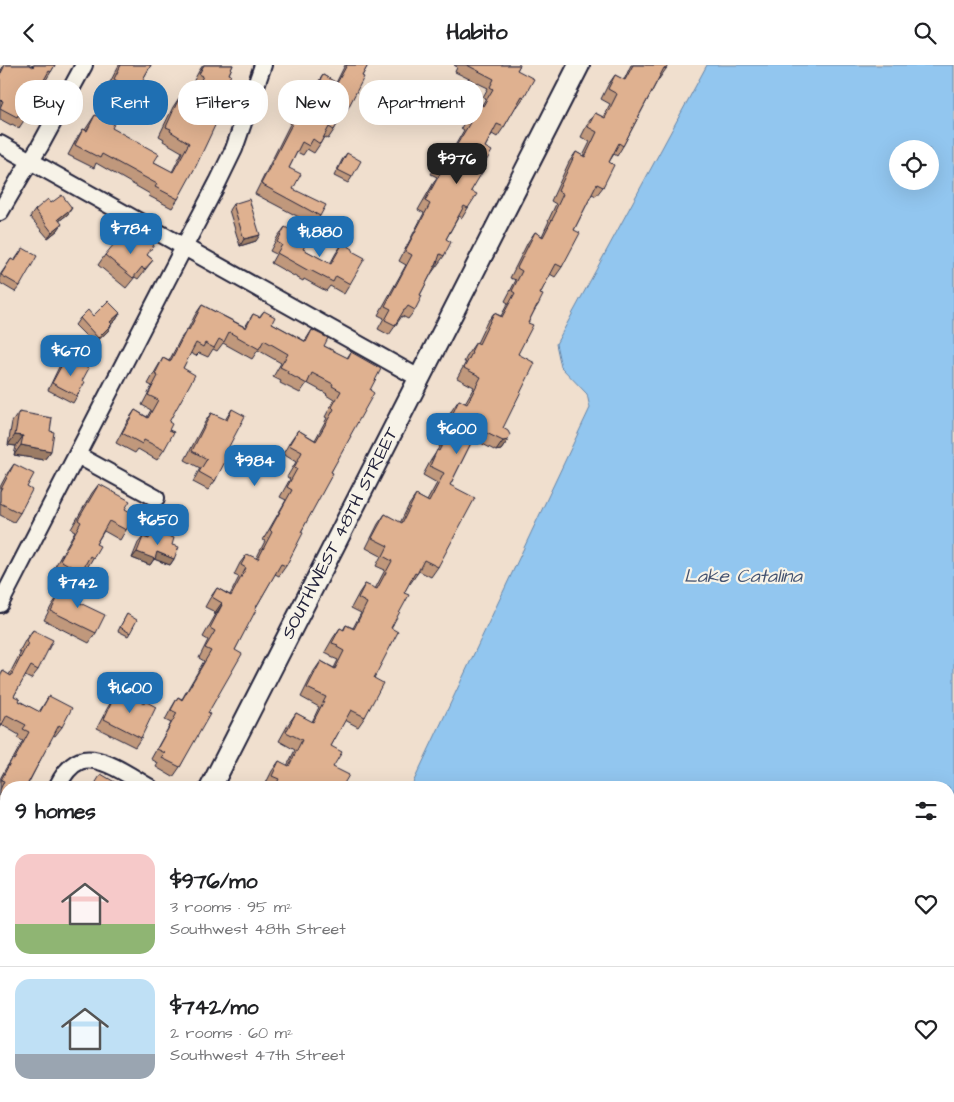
<!DOCTYPE html>
<meta charset="utf-8">
<style>
:root{--surface:#fff;--page:#f6f6f6;--text:#202124;--muted:#757577;--line:#e0e0e0;--accent:#1f6fb2}
body{margin:0;font-family:"Architects Daughter",sans-serif;background:var(--page);color:var(--text);height:100vh;display:flex;flex-direction:column;font-size:19px;white-space:nowrap}
*{box-sizing:border-box;margin:0}
p{font-size:16px;color:var(--muted)}
.icon{flex:none;width:28px;height:28px;fill:none;stroke:currentColor;stroke-width:2;stroke-linecap:round;stroke-linejoin:round}
.map{position:relative;flex:1;overflow:hidden}
.sheet{position:absolute;left:0px;top:716px;width:955px;height:321px;display:flex;flex-direction:column;background:var(--surface);border-radius:20px 20px 0 0;box-shadow:0 5px 20px #0002}
.sheet>*{flex:none}
.top-card{position:absolute;left:15px;top:15px;width:500px;height:45px;display:flex;gap:10px}
.buttons{position:absolute;left:889px;top:75px;display:grid;gap:10px}
.buttons a{display:grid;place-items:center;width:50px;height:50px;border-radius:50%;background:var(--surface);box-shadow:0 5px 20px #0002;font-size:25px}
.price{position:absolute;translate:-50% -42px;padding:0 11px;border-radius:10px;background:var(--accent);color:#fff;font-size:16px;line-height:32px;filter:drop-shadow(0 1px 2px #0008)}
.price::after{content:'';position:absolute;left:50%;top:30px;width:15px;height:11px;margin-left:-8px;background:inherit;clip-path:polygon(0 0,100% 0,50% 100%)}
.price.active{background:#222;color:#fff}
ul{padding:0;list-style:none}
li{display:flex;align-items:center;gap:15px;height:125px;padding:0 15px}
li+li{border-top:1px solid var(--line)}
li span{display:grid;place-items:center;flex:none;width:140px;height:100px;border-radius:15px;color:#555}
li>.icon{margin-inline-start:auto}
span .icon{width:60px;height:60px;fill:#fffc;stroke-width:1}
li b{font-size:21px}
h2{display:flex;justify-content:space-between;align-items:center;height:60px;padding:0 15px;font-size:21px}
.pill{padding:0 18px;border-radius:20px;background:var(--surface);box-shadow:0 5px 20px #0002;font-size:18px;line-height:45px}
.pill.active{background:var(--accent);color:#fff}
header{display:flex;justify-content:space-between;align-items:center;height:65px;padding:0 15px;background:var(--surface);font-size:22px;font-weight:700}
.map>svg:first-child{display:block}
</style>
<header><svg class="icon" aria-label="back" viewBox="0 0 24 24"><path d="M15 5l-7 7 7 7"/></svg>Habito<svg class="icon" aria-label="search" viewBox="0 0 24 24"><circle cx="10" cy="10" r="6"/><path d="M15 15l6 6"/></svg></header>
<div class="map">
<svg width="954" height="1037" viewBox="0 0 954 1037">
<rect width="100%" height="100%" fill="#f0dfce"/>
<filter id="ink" filterUnits="userSpaceOnUse"><feTurbulence type="fractalNoise" baseFrequency=".02" numOctaves="2"/><feDisplacementMap in="SourceGraphic" scale="10" xChannelSelector="R" yChannelSelector="G"/><feConvolveMatrix kernelMatrix="1 2 1 2 8 2 1 2 1" color-interpolation-filters="sRGB"/></filter>
<g filter="url(#ink)">
<!-- water -->
<path fill="#92c6ef" stroke="#6584a7" fill-rule="evenodd" d="M 707,0 L 954,0 L 954,1037 L 408,1037 L 397,1031 L 949,1031 L 949,722 L 411,722 L 590,343 L 587,329 L 561,302 L 556,279 ZM 898,84 L 930,84 L 930,116 L 898,116 Z"/>
<g fill="none" stroke-linecap="round" stroke-linejoin="round">
<!-- minor casing -->
<g stroke="#22223b" stroke-width="20">
<path id="minor" d="M 0,79 L 419,313
M 0,147 L 21,111 L 40,81 L 84,0
M 77,390 L 156,433
M 0,539 L 184,182 L 218,117 L 234,84 L 263,0
M 57,722 C 62,712 69,700 80,696 C 99,688 133,713 149,722
M 0,834 L 6,821"/>
</g>
<!-- tertiary casing -->
<g stroke="#22223b" stroke-width="24">
<path id="tertiary" d="M 211,722 L 579,0
M 47,1037 L 50,1031"/>
</g>
<!-- secondary casing -->
<g stroke="#22223b" stroke-width="26">
<path id="secondary" d="M 0,998 L 6,1001
M 10,1031 L 21,1037
M 63,1031 L 74,1037"/>
</g>
<!-- minor -->
<use href="#minor" stroke="#f7f3e8" stroke-width="16"/>
<!-- tertiary -->
<use href="#tertiary" stroke="#f7f3e8" stroke-width="20"/>
<!-- secondary -->
<use href="#secondary" stroke="#f7f3e8" stroke-width="22"/>
</g>
<!-- wall -->
<path fill="#c0987c" stroke="#22223b" d="M 4,0 L 30,0 L 32,1 L 33,0 L 55,0 L 46,15 L 44,14 L 25,54 L 19,63 L 12,59 L 11,60 L 0,54 L 0,7 Z
M 119,0 L 151,0 L 143,14 L 130,46 L 123,55 L 104,45 L 112,26 L 107,23 Z
M 203,0 L 233,0 L 229,9 L 224,22 L 218,32 L 213,29 L 204,45 L 178,134 L 172,143 L 149,131 L 150,129 L 96,98 L 94,103 L 68,90 L 77,73 L 83,64 L 85,65 L 95,50 L 154,97 L 172,107 L 182,87 L 163,76 L 164,74 L 159,71 L 173,42 L 179,33 L 188,37 L 196,21 L 192,19 L 199,6 Z
M 345,0 L 368,0 L 362,11 L 348,43 L 341,52 L 334,65 L 328,74 L 324,72 L 320,79 L 314,88 L 307,84 L 303,90 L 297,87 L 289,103 L 293,124 L 320,151 L 314,160 L 255,129 L 297,45 L 304,36 L 307,37 L 316,20 L 323,10 L 336,18 Z
M 454,0 L 520,0 L 517,5 L 524,32 L 517,42 L 516,41 L 504,62 L 497,72 L 492,69 L 485,82 L 481,105 L 471,126 L 468,143 L 462,153 L 459,151 L 446,174 L 444,191 L 431,209 L 420,230 L 415,245 L 408,254 L 402,251 L 389,270 L 378,264 L 384,253 L 378,250 L 406,200 L 399,196 L 424,148 L 418,145 L 437,112 L 431,109 L 443,90 L 448,93 L 464,65 L 461,63 L 470,47 L 477,37 L 482,40 L 486,33 L 483,32 L 488,23 L 455,7 L 457,2 Z
M 631,0 L 668,0 L 666,4 L 659,14 L 659,13 L 623,81 L 617,91 L 614,89 L 609,97 L 603,122 L 596,131 L 592,129 L 574,165 L 562,202 L 555,212 L 550,209 L 540,229 L 538,240 L 534,246 L 528,258 L 518,289 L 503,363 L 508,375 L 501,385 L 496,386 L 473,374 L 450,420 L 438,502 L 431,512 L 419,506 L 410,519 L 409,518 L 404,528 L 374,613 L 365,652 L 358,662 L 345,655 L 331,681 L 333,702 L 342,722 L 269,722 L 265,720 L 272,706 L 279,696 L 287,701 L 295,685 L 279,676 L 289,658 L 296,648 L 312,657 L 319,642 L 301,632 L 314,606 L 321,596 L 334,603 L 338,595 L 331,592 L 331,590 L 325,587 L 333,573 L 340,563 L 343,565 L 346,560 L 353,563 L 361,548 L 351,543 L 359,528 L 365,519 L 375,524 L 385,505 L 376,501 L 381,491 L 366,483 L 378,459 L 385,449 L 400,458 L 409,440 L 416,430 L 427,436 L 437,418 L 423,410 L 431,395 L 437,386 L 449,361 L 445,359 L 452,345 L 459,335 L 465,338 L 474,322 L 457,313 L 466,297 L 464,297 L 469,287 L 476,277 L 477,278 L 487,257 L 494,248 L 501,251 L 508,238 L 505,236 L 516,215 L 510,213 L 528,177 L 535,167 L 542,171 L 549,156 L 548,156 L 556,139 L 551,136 L 569,97 L 576,87 L 583,91 L 590,77 L 581,72 L 588,58 L 595,48 L 603,52 L 610,39 L 601,34 L 608,20 L 615,10 L 624,15 Z
M 347,88 L 352,112 L 348,118 L 334,111 L 342,95 Z
M 51,138 L 68,149 L 60,155 L 58,165 L 48,173 L 30,152 L 35,145 Z
M 233,139 L 256,176 L 240,181 L 229,145 Z
M 285,162 L 303,184 L 330,199 L 336,188 L 343,178 L 352,186 L 350,219 L 344,229 L 330,221 L 326,226 L 304,214 L 303,216 L 271,198 L 276,189 L 270,186 L 278,171 Z
M 124,178 L 147,190 L 153,195 L 138,214 L 135,212 L 126,223 L 98,200 L 105,190 Z
M 23,183 L 20,221 L 15,227 L 0,218 L 0,210 L 11,194 L 14,196 Z
M 202,240 L 245,262 L 253,249 L 259,252 L 264,246 L 272,258 L 305,276 L 312,265 L 324,281 L 347,293 L 351,287 L 370,325 L 331,407 L 301,467 L 286,501 L 279,511 L 275,509 L 255,544 L 235,585 L 208,648 L 180,702 L 173,712 L 156,702 L 158,698 L 151,694 L 171,658 L 165,655 L 172,642 L 178,632 L 182,634 L 204,596 L 199,593 L 208,575 L 203,572 L 216,549 L 214,549 L 215,547 L 205,542 L 210,533 L 217,523 L 230,530 L 239,512 L 234,510 L 240,498 L 247,489 L 256,494 L 265,476 L 263,475 L 286,435 L 280,432 L 290,414 L 287,412 L 296,397 L 283,389 L 291,375 L 298,365 L 315,375 L 327,353 L 325,352 L 334,335 L 326,330 L 327,329 L 307,318 L 300,328 L 280,318 L 281,316 L 273,312 L 281,298 L 258,285 L 252,294 L 223,278 L 217,286 L 213,284 L 208,292 L 199,288 L 196,291 L 190,288 L 183,303 L 169,357 L 169,365 L 164,385 L 157,395 L 138,384 L 135,388 L 116,378 L 128,355 L 135,345 L 147,352 L 151,345 L 142,340 L 152,321 L 148,319 L 157,303 L 163,293 L 169,296 L 181,273 L 188,264 L 195,250 Z
M 120,248 L 116,255 L 111,259 L 108,266 L 94,279 L 75,260 L 80,253 L 93,251 Z
M 64,296 L 71,300 L 74,296 L 82,316 L 77,331 L 73,338 L 48,325 L 59,302 Z
M 232,344 L 225,389 L 215,416 L 208,425 L 193,417 L 200,403 L 185,395 L 205,357 L 211,348 L 225,355 Z
M 19,347 L 51,386 L 44,395 L 14,390 L 16,381 L 8,380 L 12,357 Z
M 14,399 L 27,422 L 20,448 L 14,457 L 0,450 L 0,422 L 7,409 Z
M 99,419 L 125,444 L 126,465 L 120,475 L 104,466 L 96,479 L 93,493 L 87,503 L 84,501 L 74,516 L 53,505 L 75,466 L 71,464 L 92,428 Z
M 152,465 L 172,480 L 174,494 L 170,500 L 154,494 L 150,500 L 132,493 L 138,478 L 143,472 L 147,473 Z
M 72,517 L 80,538 L 96,568 L 89,578 L 44,555 L 52,540 L 59,530 L 62,532 Z
M 127,549 L 130,568 L 128,571 L 118,566 Z
M 33,565 L 38,605 L 31,614 L 25,611 L 14,631 L 19,636 L 39,647 L 49,631 L 62,662 L 55,671 L 53,670 L 3,768 L 4,780 L 0,785 L 0,714 L 6,703 L 12,694 L 13,694 L 23,676 L 17,673 L 19,670 L 2,660 L 0,663 L 0,611 L 3,606 L 9,610 L 21,587 L 19,587 L 26,574 Z
M 122,627 L 144,638 L 141,673 L 135,682 L 97,663 L 108,642 L 114,632 L 117,634 Z
M 6,887 L 6,936 L 0,949 L 0,899 Z"/>
<!-- shaded-wall -->
<path fill="#9c7c65" stroke="#22223b" d="M 72,143 L 68,149 L 54,160 L 58,154 Z
M 62,159 L 58,165 L 48,173 L 52,167 Z
M 260,170 L 256,176 L 240,181 L 244,174 Z
M 120,248 L 116,255 L 106,264 L 110,257 Z
M 112,259 L 108,266 L 94,279 L 98,273 Z
M 15,370 L 23,371 L 16,381 L 8,380 Z
M 508,375 L 501,385 L 496,386 L 503,376 Z
M 21,380 L 51,386 L 44,395 L 14,390 Z
M 137,487 L 157,487 L 174,494 L 170,500 L 154,494 L 150,500 L 132,493 Z
M 221,539 L 222,540 L 216,549 L 214,549 Z
M 165,1031 L 179,1031 L 163,1034 Z"/>
<!-- building -->
<path fill="#dfb190" stroke="#22223b" d="M 5,0 L 30,0 L 33,2 L 34,0 L 55,0 L 51,7 L 49,6 L 40,22 L 42,23 L 25,54 L 18,50 L 17,52 L 0,43 L 3,36 L 0,35 L 0,7 L 1,8 Z
M 121,0 L 151,0 L 143,14 L 145,15 L 130,46 L 110,36 L 119,17 L 114,14 Z
M 204,0 L 233,0 L 229,9 L 231,10 L 224,22 L 219,19 L 204,45 L 219,52 L 196,101 L 178,134 L 155,122 L 157,119 L 102,89 L 100,93 L 75,80 L 83,64 L 87,66 L 95,50 L 114,59 L 112,63 L 159,89 L 154,97 L 173,107 L 189,78 L 170,66 L 171,64 L 166,62 L 179,33 L 189,38 L 203,11 L 199,9 Z
M 347,0 L 368,0 L 362,11 L 364,12 L 348,43 L 346,42 L 334,65 L 329,62 L 320,79 L 313,74 L 309,81 L 302,77 L 289,103 L 301,109 L 293,124 L 326,140 L 320,151 L 261,119 L 304,36 L 308,38 L 323,10 L 337,18 Z
M 467,0 L 520,0 L 517,5 L 534,14 L 524,32 L 522,31 L 504,62 L 497,59 L 485,82 L 492,86 L 481,105 L 483,106 L 471,126 L 477,129 L 468,143 L 464,141 L 446,174 L 451,177 L 444,191 L 440,189 L 436,201 L 435,201 L 420,230 L 422,231 L 415,245 L 408,241 L 405,245 L 404,245 L 395,260 L 385,255 L 391,244 L 385,241 L 412,190 L 405,186 L 430,139 L 425,136 L 443,103 L 437,100 L 443,90 L 449,93 L 471,56 L 468,54 L 477,37 L 483,41 L 493,24 L 490,22 L 494,14 Z
M 633,0 L 668,0 L 666,4 L 664,3 L 623,81 L 619,78 L 609,97 L 614,100 L 603,122 L 597,119 L 574,165 L 580,168 L 562,202 L 556,199 L 540,229 L 543,230 L 538,240 L 537,240 L 528,258 L 533,260 L 518,289 L 535,298 L 503,363 L 508,366 L 510,370 L 508,375 L 503,376 L 478,364 L 450,420 L 475,433 L 438,502 L 424,495 L 417,509 L 415,508 L 404,528 L 409,530 L 391,563 L 398,567 L 374,613 L 383,618 L 365,652 L 351,645 L 331,681 L 342,687 L 333,702 L 349,710 L 342,722 L 275,722 L 279,714 L 272,711 L 279,696 L 289,701 L 302,675 L 286,667 L 296,648 L 313,657 L 326,632 L 307,623 L 321,596 L 335,604 L 344,586 L 337,582 L 338,580 L 332,578 L 340,563 L 344,565 L 346,560 L 354,564 L 367,538 L 358,533 L 365,519 L 377,524 L 392,496 L 383,491 L 388,481 L 372,473 L 385,449 L 402,458 L 416,430 L 429,437 L 444,408 L 430,401 L 437,385 L 439,386 L 456,351 L 452,350 L 459,335 L 467,339 L 481,312 L 464,303 L 472,288 L 471,287 L 476,277 L 479,279 L 494,248 L 502,252 L 515,228 L 512,226 L 522,206 L 517,203 L 535,167 L 543,172 L 556,147 L 555,146 L 563,129 L 558,126 L 576,87 L 585,92 L 597,67 L 588,62 L 595,48 L 605,53 L 617,29 L 608,24 L 615,10 L 625,15 Z
M 347,88 L 361,96 L 352,112 L 338,105 Z
M 62,130 L 72,143 L 58,154 L 62,159 L 52,167 L 35,145 L 48,134 L 51,138 Z
M 249,134 L 260,170 L 244,174 L 233,139 Z
M 285,162 L 308,175 L 303,184 L 331,199 L 343,178 L 353,184 L 352,186 L 365,193 L 350,219 L 336,211 L 333,217 L 310,205 L 309,206 L 277,188 L 282,180 L 277,177 Z
M 141,169 L 154,180 L 147,190 L 153,195 L 144,205 L 142,202 L 133,213 L 105,190 L 119,173 L 124,178 L 129,172 L 134,177 Z
M 23,183 L 37,191 L 20,221 L 1,210 L 11,194 L 15,196 Z
M 108,236 L 120,248 L 110,257 L 112,259 L 98,273 L 80,253 L 88,245 L 93,251 Z
M 202,240 L 246,263 L 253,249 L 260,252 L 264,246 L 275,252 L 272,258 L 306,277 L 312,265 L 328,273 L 324,281 L 348,293 L 351,287 L 381,304 L 370,325 L 374,328 L 350,371 L 351,371 L 331,407 L 333,408 L 301,467 L 303,468 L 286,501 L 281,499 L 255,544 L 256,545 L 235,585 L 242,589 L 208,648 L 210,649 L 180,702 L 162,693 L 165,688 L 157,684 L 177,648 L 171,645 L 178,632 L 182,635 L 211,586 L 205,583 L 215,566 L 210,563 L 222,540 L 221,539 L 222,538 L 212,532 L 217,523 L 231,531 L 246,503 L 241,500 L 247,489 L 258,494 L 272,467 L 270,465 L 292,425 L 287,422 L 297,404 L 294,403 L 302,387 L 289,380 L 298,365 L 316,376 L 334,344 L 332,342 L 341,326 L 332,321 L 333,319 L 312,308 L 307,319 L 287,308 L 288,306 L 280,302 L 288,289 L 264,275 L 259,284 L 229,267 L 224,277 L 219,274 L 214,283 L 205,278 L 203,282 L 196,278 L 183,303 L 195,310 L 169,357 L 172,359 L 169,365 L 174,367 L 164,385 L 144,375 L 142,379 L 122,368 L 135,345 L 148,353 L 158,335 L 148,330 L 158,311 L 155,309 L 163,293 L 170,297 L 187,264 L 189,265 Z
M 64,296 L 72,300 L 74,296 L 89,303 L 82,316 L 85,317 L 77,331 L 52,318 Z
M 232,344 L 245,351 L 225,389 L 228,391 L 215,416 L 199,407 L 207,394 L 192,386 L 211,348 L 227,355 Z
M 19,347 L 52,353 L 50,366 L 54,367 L 51,386 L 21,380 L 23,371 L 15,370 Z
M 14,399 L 34,409 L 27,422 L 32,425 L 20,448 L 0,438 L 0,426 Z
M 99,419 L 130,436 L 125,444 L 135,450 L 126,465 L 109,456 L 96,479 L 100,481 L 93,493 L 90,491 L 81,507 L 60,495 L 81,457 L 78,455 Z
M 152,465 L 174,473 L 172,480 L 179,482 L 174,494 L 157,487 L 155,494 L 137,487 L 143,472 L 149,474 Z
M 72,517 L 86,524 L 80,538 L 105,550 L 96,568 L 51,546 L 59,530 L 64,533 Z
M 127,549 L 137,555 L 130,568 L 120,562 Z
M 33,565 L 53,575 L 38,605 L 31,601 L 14,631 L 20,634 L 19,636 L 40,647 L 49,631 L 72,643 L 62,662 L 59,660 L 26,722 L 6,722 L 6,761 L 3,768 L 6,770 L 6,775 L 4,780 L 0,778 L 0,725 L 4,716 L 1,715 L 12,694 L 14,695 L 29,667 L 23,664 L 26,660 L 7,650 L 0,663 L 0,612 L 3,606 L 11,611 L 28,578 L 26,577 Z
M 122,627 L 144,638 L 145,636 L 156,642 L 141,673 L 104,654 L 114,632 L 119,634 Z
M 101,709 L 118,719 L 116,722 L 93,722 Z
M 6,890 L 6,936 L 0,949 L 0,902 Z
M 212,1031 L 250,1031 L 259,1037 L 212,1037 L 209,1036 Z
M 291,1031 L 295,1031 L 304,1037 L 282,1037 L 285,1032 L 288,1035 Z"/>
</g>
<g text-anchor="middle" dominant-baseline="central" stroke-width="4.5" stroke-linejoin="round" paint-order="stroke">
<!-- street labels -->
<g font-size="18" fill="#22223b" stroke="#f7f3e8">
<text transform="translate(340 468) rotate(-63)">SOUTHWEST 48TH STREET</text>
</g>
<!-- water labels -->
<g font-size="19" font-style="italic" fill="#445371" stroke="#f7f3e8">
<text x="743" y="511">Lake Catalina</text>
</g>
</g>
</svg>
<div class="buttons">
<a><svg class="icon" aria-label="locate" viewBox="0 0 24 24"><circle cx="12" cy="12" r="6"/><path d="M12 2v4M12 18v4M2 12h4M18 12h4"/></svg></a>
</div>
<b class="price active" style="left:457px;top:120px">$976</b>
<b class="price" style="left:131px;top:190px">$784</b>
<b class="price" style="left:320px;top:193px">$1,880</b>
<b class="price" style="left:71px;top:312px">$670</b>
<b class="price" style="left:457px;top:390px">$600</b>
<b class="price" style="left:255px;top:422px">$984</b>
<b class="price" style="left:158px;top:481px">$650</b>
<b class="price" style="left:78px;top:544px">$742</b>
<b class="price" style="left:130px;top:649px">$1,600</b>
<div class="top-card">
<a class="pill">Buy</a>
<a class="pill active">Rent</a>
<a class="pill">Filters</a>
<a class="pill">New</a>
<a class="pill">Apartment</a>
</div>
<section class="sheet">
<h2>9 homes<svg class="icon" aria-label="filters" viewBox="0 0 24 24"><path d="M4 7h16M4 17h16"/><circle cx="9" cy="7" r="2"/><circle cx="15" cy="17" r="2"/></svg></h2>
<ul>
<li><span style="background:linear-gradient(#f6c9c9 70%,#8fb573 0)"><svg class="icon" aria-label="home" viewBox="0 0 24 24"><path d="M3 11l9-7 9 7M6 9v11h12V9"/></svg></span><div><b>$976/mo</b><p>3 rooms · 95 m²</p><p>Southwest 48th Street</p></div><svg class="icon" aria-label="heart" viewBox="0 0 24 24"><path d="M12 20l-8-8c-3-5 5-10 8-4 3-6 11-1 8 4z"/></svg></li>
<li><span style="background:linear-gradient(#bfe0f5 75%,#9aa5b1 0)"><svg class="icon" aria-label="home" viewBox="0 0 24 24"><path d="M3 11l9-7 9 7M6 9v11h12V9"/></svg></span><div><b>$742/mo</b><p>2 rooms · 60 m²</p><p>Southwest 47th Street</p></div><svg class="icon" aria-label="heart" viewBox="0 0 24 24"><path d="M12 20l-8-8c-3-5 5-10 8-4 3-6 11-1 8 4z"/></svg></li>
</ul>
</section>
</div>
